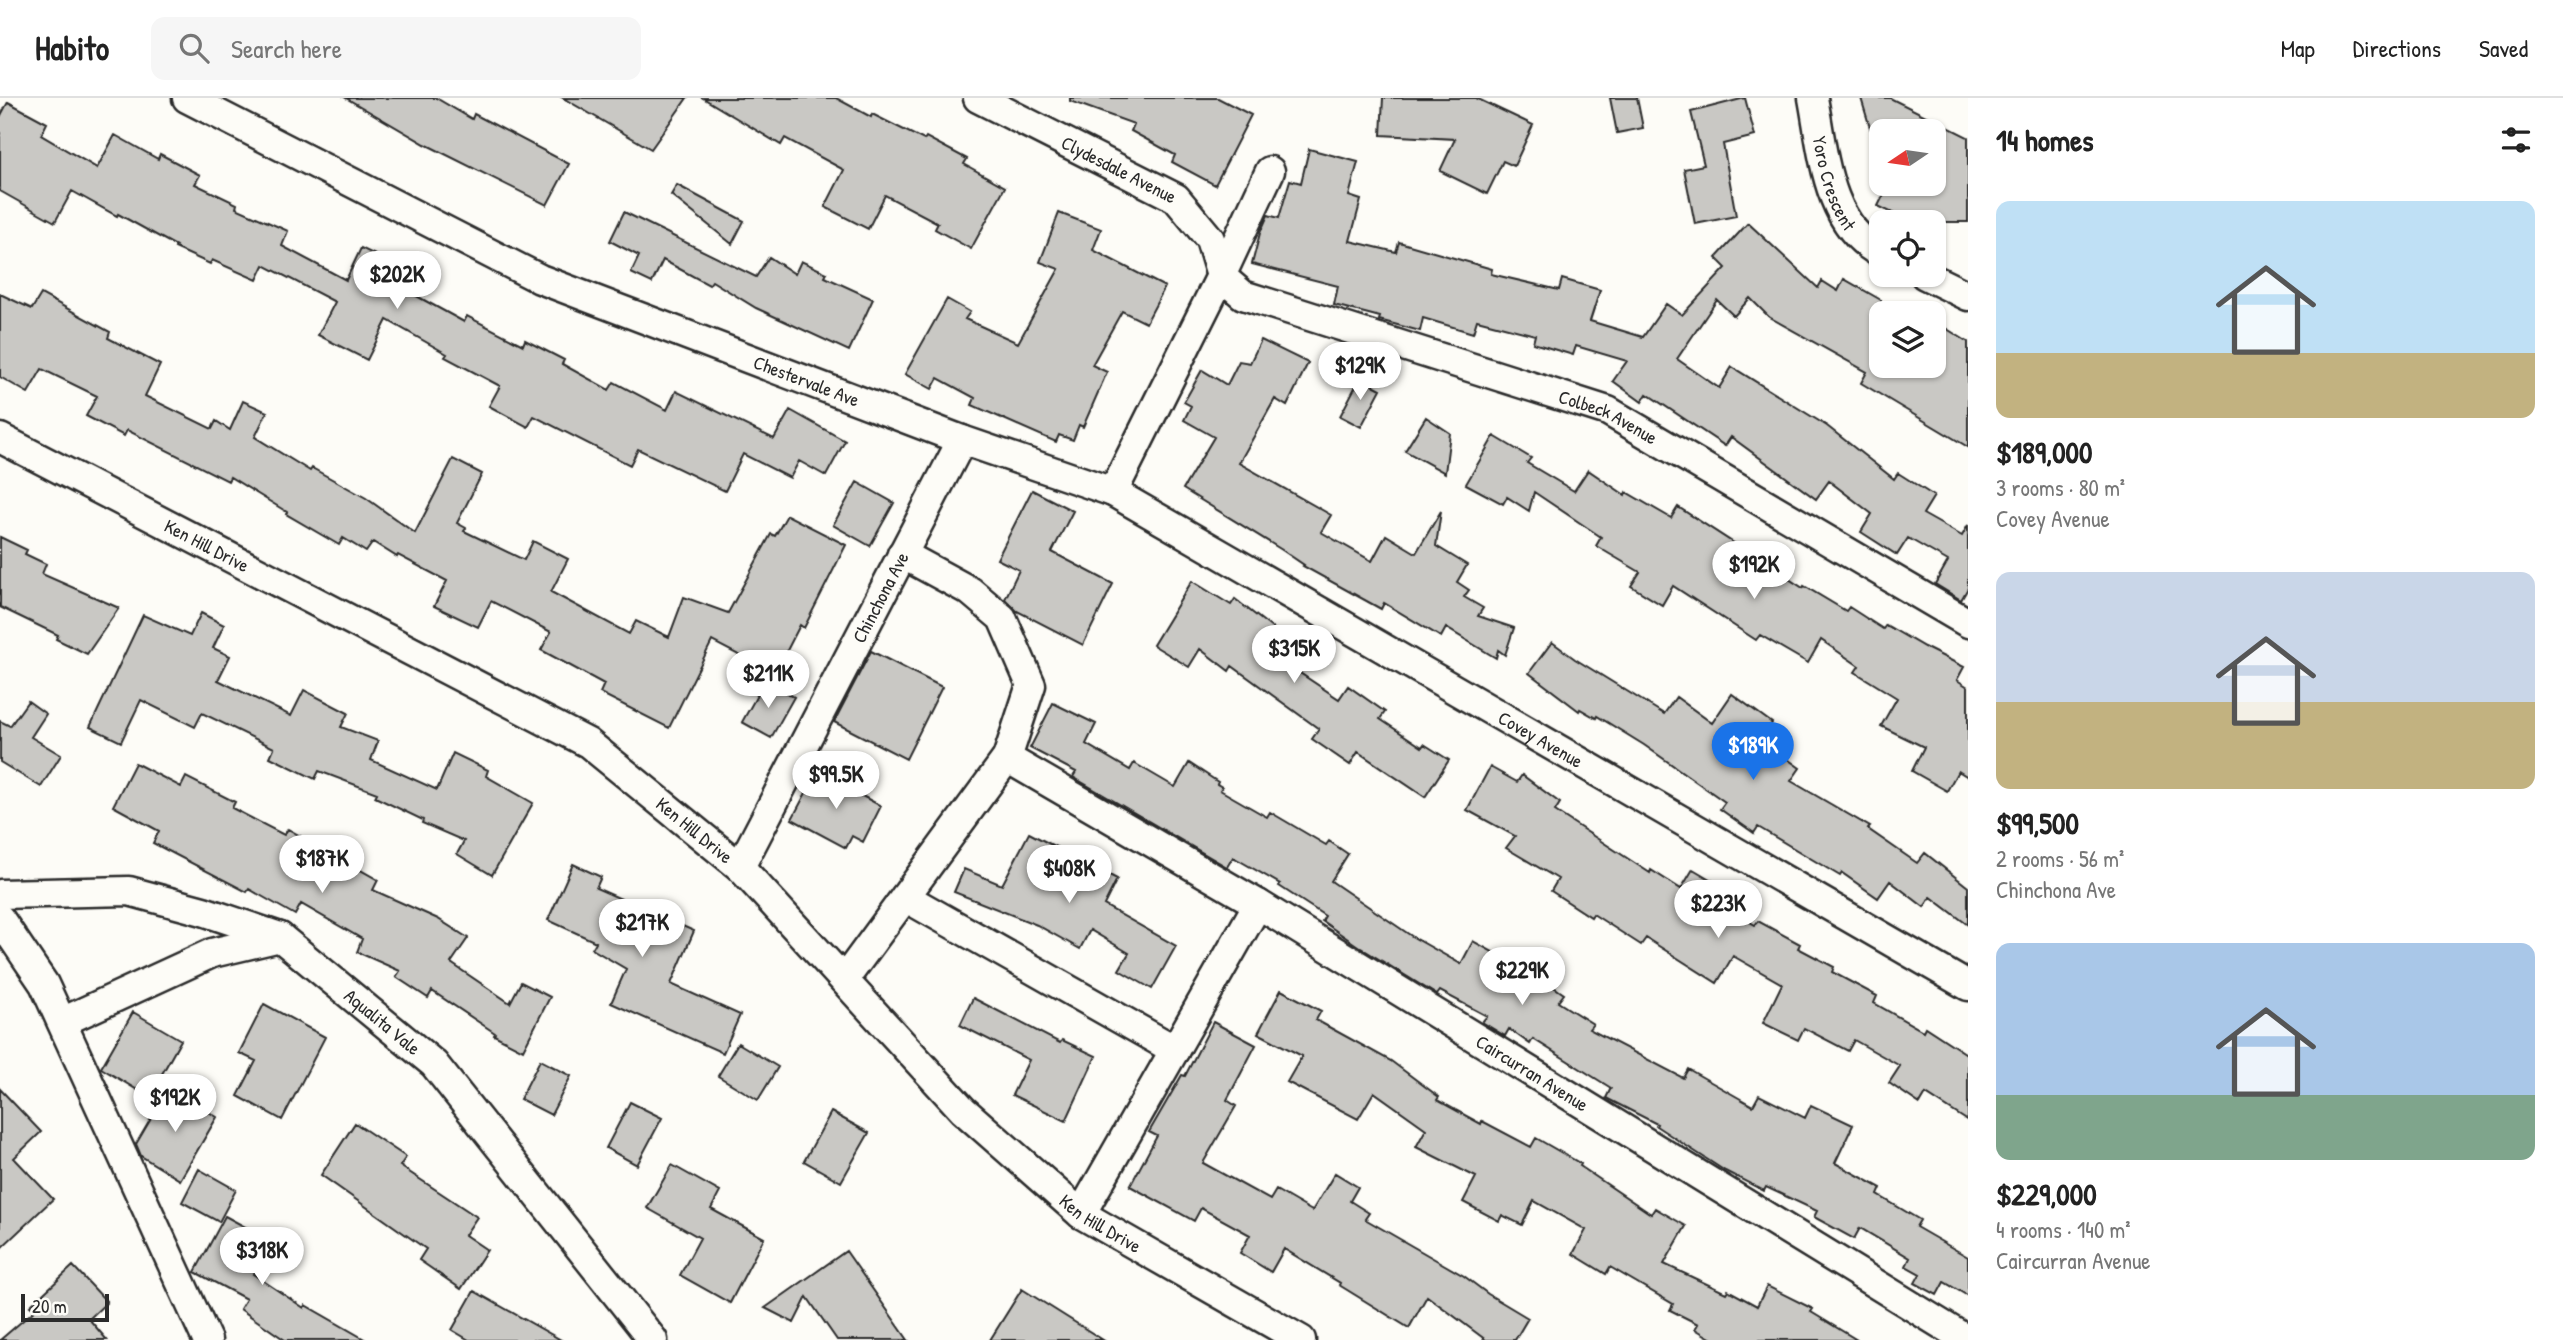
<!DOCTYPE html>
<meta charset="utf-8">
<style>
:root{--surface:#fff;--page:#f6f6f6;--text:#222;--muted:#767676;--line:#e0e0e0;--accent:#1a73e8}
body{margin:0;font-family:"Patrick Hand",sans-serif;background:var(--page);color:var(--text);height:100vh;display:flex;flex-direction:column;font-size:26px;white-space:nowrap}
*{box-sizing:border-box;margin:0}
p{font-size:23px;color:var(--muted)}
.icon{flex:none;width:38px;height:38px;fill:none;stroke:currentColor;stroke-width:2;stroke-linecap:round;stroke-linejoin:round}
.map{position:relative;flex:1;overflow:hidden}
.panel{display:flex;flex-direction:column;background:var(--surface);width:595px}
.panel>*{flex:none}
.needle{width:46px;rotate:257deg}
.buttons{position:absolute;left:1869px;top:21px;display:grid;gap:14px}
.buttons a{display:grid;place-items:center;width:77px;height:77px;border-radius:14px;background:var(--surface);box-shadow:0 2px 5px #0004;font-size:35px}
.scale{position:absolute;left:21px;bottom:18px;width:88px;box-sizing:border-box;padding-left:7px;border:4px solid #2b2b2b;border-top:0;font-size:19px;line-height:24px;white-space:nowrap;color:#2b2b2b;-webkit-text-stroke:5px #fdfcf7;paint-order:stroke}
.price{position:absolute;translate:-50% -60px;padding:0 16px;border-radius:24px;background:#fff;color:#222;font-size:23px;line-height:46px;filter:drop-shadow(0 2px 4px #0008)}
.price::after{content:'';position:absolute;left:50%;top:42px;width:21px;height:16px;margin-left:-10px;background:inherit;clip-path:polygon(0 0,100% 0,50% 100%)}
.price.current{background:var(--accent);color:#fff}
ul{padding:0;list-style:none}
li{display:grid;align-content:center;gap:14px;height:371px;padding:0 28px}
li span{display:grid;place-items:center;height:217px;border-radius:14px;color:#555}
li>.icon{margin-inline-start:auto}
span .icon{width:126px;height:126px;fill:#fffc;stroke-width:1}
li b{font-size:30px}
h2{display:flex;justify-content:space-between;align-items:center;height:84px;padding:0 28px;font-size:30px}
header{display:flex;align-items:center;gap:42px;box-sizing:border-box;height:98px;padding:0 35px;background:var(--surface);border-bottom:2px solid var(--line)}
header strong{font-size:33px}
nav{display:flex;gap:38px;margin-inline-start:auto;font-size:24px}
.search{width:490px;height:63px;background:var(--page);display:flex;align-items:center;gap:18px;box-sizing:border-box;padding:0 24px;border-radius:14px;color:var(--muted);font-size:26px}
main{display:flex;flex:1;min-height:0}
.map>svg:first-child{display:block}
</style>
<header>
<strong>Habito</strong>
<div class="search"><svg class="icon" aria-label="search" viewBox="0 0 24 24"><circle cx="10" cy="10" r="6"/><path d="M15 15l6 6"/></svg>Search here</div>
<nav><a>Map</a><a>Directions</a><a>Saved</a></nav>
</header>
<main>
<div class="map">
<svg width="1968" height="1242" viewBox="0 0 1968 1242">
<rect width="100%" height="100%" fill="#fdfcf7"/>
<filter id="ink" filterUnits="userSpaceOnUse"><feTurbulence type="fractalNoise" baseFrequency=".0143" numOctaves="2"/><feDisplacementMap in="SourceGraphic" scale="14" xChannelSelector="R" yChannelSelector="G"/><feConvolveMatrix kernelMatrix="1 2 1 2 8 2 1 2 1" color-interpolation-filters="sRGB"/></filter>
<g filter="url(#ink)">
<!-- building -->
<path fill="#c9c8c4" stroke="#2b2b2b" stroke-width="2" d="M 346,0 L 436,0 L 472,21 L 474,16 L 569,66 L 547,107 L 425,46 Z
M 563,0 L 687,0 L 651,51 Z
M 703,0 L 836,0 L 871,19 L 872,16 L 924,42 L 926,39 L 967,61 L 964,66 L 1005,89 L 971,151 L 935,131 L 938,125 L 885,97 L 868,131 L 825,109 L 844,72 L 785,40 L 781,47 Z
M 1070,0 L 1218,0 L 1251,17 L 1215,87 L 1172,64 L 1175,57 L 1131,33 L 1134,26 L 1070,3 Z
M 1383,0 L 1476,0 L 1533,27 L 1514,68 L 1503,63 L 1487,96 L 1440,73 L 1455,41 L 1381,37 Z
M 1610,0 L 1637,0 L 1643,30 L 1617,35 Z
M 1745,0 L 1755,38 L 1723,46 L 1736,118 L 1695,126 L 1684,71 L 1704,67 L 1691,14 Z
M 1861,0 L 1890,0 L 1968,39 L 1968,124 L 1911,124 L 1878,108 L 1889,86 L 1934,86 L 1934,33 L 1871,33 Z
M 8,4 L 47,25 L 41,37 L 97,70 L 115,37 L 158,61 L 160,56 L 200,77 L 195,86 L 237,106 L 236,110 L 288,133 L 282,148 L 346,182 L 361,150 L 410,174 L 402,190 L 464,224 L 467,218 L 523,247 L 525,242 L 564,262 L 562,266 L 609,292 L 614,284 L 667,312 L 676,293 L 774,341 L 790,312 L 845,343 L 826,378 L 799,363 L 790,380 L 743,356 L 725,393 L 638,351 L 630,367 L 534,318 L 528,329 L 489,308 L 500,288 L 445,259 L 447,256 L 387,222 L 367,262 L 318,237 L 335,204 L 264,167 L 257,182 L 212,162 L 210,166 L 175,150 L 176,148 L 118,116 L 117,118 L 72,93 L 55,124 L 0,93 L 0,19 Z
M 1309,51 L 1358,64 L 1349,98 L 1361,102 L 1350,143 L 1396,154 L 1399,144 L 1492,171 L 1491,176 L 1559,192 L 1562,181 L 1600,192 L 1590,223 L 1643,239 L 1666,206 L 1682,217 L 1726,170 L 1716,160 L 1748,125 L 1818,190 L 1822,183 L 1838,193 L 1844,181 L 1881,202 L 1881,268 L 1934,268 L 1934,223 L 1968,244 L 1968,349 L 1861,285 L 1867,274 L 1769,219 L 1750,200 L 1734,218 L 1717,202 L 1677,261 L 1719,290 L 1732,269 L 1827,328 L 1894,381 L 1898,375 L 1934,398 L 1923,416 L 1962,438 L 1968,427 L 1968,490 L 1961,502 L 1935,486 L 1948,463 L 1908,440 L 1897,457 L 1861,434 L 1872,416 L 1829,383 L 1816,401 L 1731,339 L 1725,348 L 1647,296 L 1642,304 L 1613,283 L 1627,263 L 1576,248 L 1573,257 L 1533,245 L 1535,237 L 1477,222 L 1473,235 L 1423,220 L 1420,233 L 1379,222 L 1380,219 L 1334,207 L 1338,188 L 1252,166 L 1260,135 L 1268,117 L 1279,120 L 1290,82 L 1301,85 Z
M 677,87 L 744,123 L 732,146 L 671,97 Z
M 624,114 L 756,179 L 769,159 L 795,176 L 801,163 L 827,175 L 825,179 L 873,201 L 849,253 L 756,210 L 712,183 L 709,187 L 663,162 L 652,185 L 631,175 L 639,158 L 610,143 Z
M 1059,115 L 1101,131 L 1093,152 L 1165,189 L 1146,225 L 1122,213 L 1092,267 L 1107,274 L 1083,329 L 1079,327 L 1073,342 L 1059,337 L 1056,344 L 972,307 L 975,300 L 938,280 L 932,291 L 905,276 L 947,201 L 970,214 L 965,221 L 1018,245 L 1059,171 L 1040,164 Z
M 0,196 L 32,211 L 41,196 L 110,234 L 108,240 L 160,267 L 145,298 L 212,331 L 216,323 L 230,332 L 243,303 L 267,314 L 255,339 L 310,373 L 312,370 L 366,400 L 415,435 L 453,361 L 482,376 L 457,425 L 466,430 L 464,433 L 524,462 L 533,443 L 568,461 L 551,494 L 629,536 L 636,523 L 669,539 L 684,499 L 728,515 L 771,436 L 775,438 L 787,417 L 846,447 L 804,530 L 800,527 L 775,576 L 712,543 L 669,630 L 600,595 L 604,586 L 541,552 L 551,534 L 491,503 L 478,529 L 434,508 L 447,483 L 398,457 L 397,459 L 373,444 L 366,454 L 343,440 L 339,447 L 286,416 L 287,414 L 230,379 L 228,383 L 127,332 L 124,338 L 86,318 L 97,298 L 42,271 L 28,295 L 0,279 Z
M 1261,242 L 1308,265 L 1287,308 L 1275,301 L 1239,365 L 1331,417 L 1321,434 L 1372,463 L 1386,437 L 1416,455 L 1441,413 L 1436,448 L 1467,467 L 1457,484 L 1469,492 L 1464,499 L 1483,510 L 1478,518 L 1514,530 L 1505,557 L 1498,552 L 1496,560 L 1446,530 L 1441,539 L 1384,505 L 1381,511 L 1303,468 L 1304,467 L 1282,452 L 1183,391 L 1214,339 L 1184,322 L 1191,308 L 1184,304 L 1202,272 L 1227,287 L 1239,263 L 1250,265 Z
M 1360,280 L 1381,291 L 1361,329 L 1340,318 Z
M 1426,319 L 1450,335 L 1445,375 L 1405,353 Z
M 1494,338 L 1531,360 L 1527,365 L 1574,393 L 1588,372 L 1625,397 L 1626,394 L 1671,420 L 1678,409 L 1803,490 L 1804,488 L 1846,513 L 1849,509 L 1883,531 L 1886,527 L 1924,549 L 1964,569 L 1957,582 L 1968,589 L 1968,679 L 1958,673 L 1947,693 L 1912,673 L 1924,649 L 1881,628 L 1897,600 L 1855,574 L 1859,568 L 1821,542 L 1808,565 L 1760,537 L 1756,542 L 1673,488 L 1662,507 L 1631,488 L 1640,474 L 1596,448 L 1601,439 L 1534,394 L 1529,413 L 1507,399 L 1503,406 L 1466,386 Z
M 857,384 L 894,405 L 870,448 L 833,427 Z
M 1032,392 L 1073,413 L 1052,454 L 1113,486 L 1083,547 L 1017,513 L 1005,501 L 1019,472 L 997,461 Z
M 0,439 L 27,452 L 25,456 L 46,466 L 42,476 L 119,510 L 87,556 L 56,541 L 58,537 L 0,509 Z
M 1192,483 L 1231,507 L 1235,501 L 1272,530 L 1298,546 L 1285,565 L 1339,601 L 1348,588 L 1385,614 L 1380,621 L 1422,649 L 1424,646 L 1449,662 L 1425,699 L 1358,654 L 1350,667 L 1312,641 L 1319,631 L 1232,568 L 1229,573 L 1200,551 L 1189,569 L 1153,547 Z
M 201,515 L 224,527 L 213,550 L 230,558 L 218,582 L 291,618 L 304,592 L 348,615 L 341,629 L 378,643 L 371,662 L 437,692 L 453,655 L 488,672 L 486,678 L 533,705 L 492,777 L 457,756 L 464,743 L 422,725 L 423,722 L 375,699 L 377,695 L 319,673 L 315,681 L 270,659 L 274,650 L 202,615 L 195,629 L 141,602 L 121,644 L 90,629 L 143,517 L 190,538 Z
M 1552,544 L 1575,561 L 1664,616 L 1676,599 L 1712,625 L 1732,596 L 1772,625 L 1761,642 L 1800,670 L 1791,683 L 1870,729 L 1868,731 L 1917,765 L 1925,755 L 1968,789 L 1968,827 L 1931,799 L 1924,809 L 1890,783 L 1878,800 L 1842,775 L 1840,778 L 1758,729 L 1754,735 L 1720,711 L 1725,704 L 1644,647 L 1597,618 L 1596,620 L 1580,611 L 1579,613 L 1529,575 Z
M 871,553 L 942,589 L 906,661 L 834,624 Z
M 765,583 L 794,599 L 771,640 L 742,624 Z
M 28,603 L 46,616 L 31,639 L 61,657 L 41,689 L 0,664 L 0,623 L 10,628 Z
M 1053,605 L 1096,626 L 1086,646 L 1130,672 L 1134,665 L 1175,689 L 1189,665 L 1218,684 L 1217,686 L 1222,689 L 1220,692 L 1267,719 L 1270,714 L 1326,747 L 1329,743 L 1348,756 L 1331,783 L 1413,839 L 1461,866 L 1473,843 L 1520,869 L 1522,867 L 1564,896 L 1558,904 L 1593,926 L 1589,931 L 1683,980 L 1688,971 L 1753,1008 L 1759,997 L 1805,1020 L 1811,1007 L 1853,1027 L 1835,1065 L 1881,1090 L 1878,1097 L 1920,1122 L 1916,1129 L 1968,1159 L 1968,1198 L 1944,1184 L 1937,1197 L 1915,1185 L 1920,1176 L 1906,1168 L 1910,1160 L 1860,1130 L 1854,1141 L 1814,1119 L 1817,1113 L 1766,1089 L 1764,1093 L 1725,1073 L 1656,1028 L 1657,1026 L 1606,1000 L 1611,990 L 1533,941 L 1530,946 L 1509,931 L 1505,938 L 1482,924 L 1487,918 L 1440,893 L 1437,897 L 1361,850 L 1322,823 L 1325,818 L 1279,788 L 1280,786 L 1233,759 L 1227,769 L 1073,679 L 1076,674 L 1030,650 Z
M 135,665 L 181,689 L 186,679 L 235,704 L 232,710 L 284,737 L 288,731 L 378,782 L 373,792 L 438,821 L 468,840 L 451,865 L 510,905 L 521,884 L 550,899 L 523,952 L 494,937 L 495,935 L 432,893 L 428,900 L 396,879 L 400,873 L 357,854 L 362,841 L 301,806 L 295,817 L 249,791 L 247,794 L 153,745 L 159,733 L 113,708 Z
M 1490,669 L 1517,684 L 1522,677 L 1560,705 L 1555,713 L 1650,775 L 1651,772 L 1681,791 L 1693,771 L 1725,790 L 1717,804 L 1755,827 L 1758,823 L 1800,846 L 1798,850 L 1834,869 L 1832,874 L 1877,898 L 1874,905 L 1923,933 L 1925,929 L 1968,957 L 1968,1023 L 1926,996 L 1920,1006 L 1889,985 L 1900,968 L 1854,942 L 1848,953 L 1804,930 L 1798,942 L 1763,925 L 1782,886 L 1733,858 L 1717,885 L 1646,840 L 1641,847 L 1593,816 L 1591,819 L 1551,793 L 1558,781 L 1506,750 L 1515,738 L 1467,712 Z
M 817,674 L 881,708 L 863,744 L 852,738 L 846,750 L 792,721 Z
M 1029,735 L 1117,781 L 1104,807 L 1176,848 L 1152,891 L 1119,872 L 1129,855 L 1090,832 L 1080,851 L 1037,827 L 954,794 L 964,771 L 1002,787 Z
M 573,766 L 601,779 L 596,790 L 694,833 L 671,886 L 740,917 L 723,955 L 611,905 L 626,871 L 592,851 L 596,844 L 548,822 Z
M 1281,892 L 1321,913 L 1316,922 L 1391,963 L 1439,999 L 1437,1002 L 1481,1026 L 1482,1023 L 1531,1049 L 1536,1040 L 1581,1066 L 1580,1068 L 1651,1116 L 1655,1110 L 1686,1128 L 1664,1166 L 1726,1195 L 1728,1192 L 1757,1208 L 1767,1188 L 1813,1211 L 1811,1214 L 1857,1242 L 1714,1242 L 1695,1231 L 1698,1226 L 1670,1212 L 1673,1206 L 1610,1169 L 1606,1176 L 1573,1156 L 1586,1132 L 1534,1103 L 1522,1127 L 1502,1117 L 1499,1123 L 1463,1104 L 1476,1079 L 1416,1049 L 1426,1031 L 1374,994 L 1358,1021 L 1287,984 L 1302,958 L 1258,935 Z
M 973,900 L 1060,945 L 1062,942 L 1096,958 L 1066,1023 L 1012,997 L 1029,962 L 960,927 Z
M 264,906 L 325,939 L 282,1022 L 238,998 L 256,963 L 239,955 Z
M 133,914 L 181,942 L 149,999 L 101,970 Z
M 1213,924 L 1256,947 L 1227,1002 L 1236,1008 L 1203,1065 L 1270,1102 L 1276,1092 L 1312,1113 L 1335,1075 L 1358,1089 L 1350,1103 L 1369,1115 L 1365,1121 L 1464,1178 L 1488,1196 L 1528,1220 L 1515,1242 L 1486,1242 L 1427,1198 L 1409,1230 L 1339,1187 L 1340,1185 L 1284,1151 L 1271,1174 L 1240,1155 L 1250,1137 L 1201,1110 L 1194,1123 L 1130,1088 L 1157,1038 L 1149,1034 L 1182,977 L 1185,978 Z
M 738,945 L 778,969 L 758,1002 L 718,978 Z
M 540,962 L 571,978 L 551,1017 L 520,1001 Z
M 169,990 L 217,1019 L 180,1082 L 141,1058 L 136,1046 Z
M 0,991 L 41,1034 L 14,1060 L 53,1101 L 0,1151 Z
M 630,1004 L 662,1020 L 637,1067 L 606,1050 Z
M 831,1014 L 869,1035 L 841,1084 L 804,1063 Z
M 355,1025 L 406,1059 L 400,1068 L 477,1119 L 465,1137 L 487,1152 L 461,1191 L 419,1162 L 426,1151 L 321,1077 Z
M 672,1067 L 720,1094 L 711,1111 L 764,1140 L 730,1205 L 680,1177 L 700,1140 L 647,1110 Z
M 199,1071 L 236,1092 L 219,1124 L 182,1104 Z
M 225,1118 L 271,1143 L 253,1176 L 304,1210 L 305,1207 L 366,1242 L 285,1242 L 240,1211 L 246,1201 L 195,1174 Z
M 846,1153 L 908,1242 L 837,1242 L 807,1199 L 794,1225 L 765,1210 Z
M 73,1168 L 107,1204 L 89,1221 L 107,1242 L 0,1242 L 35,1212 L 30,1208 Z
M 1022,1191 L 1103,1242 L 990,1242 Z
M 474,1193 L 561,1242 L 469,1242 L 452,1232 Z"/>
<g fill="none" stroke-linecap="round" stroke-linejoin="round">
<!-- street casing -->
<g stroke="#2b2b2b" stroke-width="33">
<g id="street">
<path id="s1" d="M 187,0 L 540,181 L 962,342 L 1113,394 L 1968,888"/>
<path id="s2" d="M 978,0 L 1176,100 L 1210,141 L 1221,178 L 1243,197 L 1608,313 L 1968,525"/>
<path id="s3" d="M 1813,0 C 1823,53 1827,128 1881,155"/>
<path d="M 1925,177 L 1968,198"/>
<path id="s4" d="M 0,340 L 588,645 L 740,769 L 963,1012 L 1081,1116 L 1301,1242"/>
<path d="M 1113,394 L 1221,178 L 1270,73"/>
<path d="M 1007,660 L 1258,806"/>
<path id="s5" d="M 740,769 L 962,342"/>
<path id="s6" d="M 0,796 L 129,793 L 203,813 L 280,839 L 434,966 L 653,1242"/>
<path d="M 905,799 L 1175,952"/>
<path d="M 0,821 L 44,886 L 207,1242"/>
<path d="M 844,882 L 1007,660 L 1031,587 L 1002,520 L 970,493 L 902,456"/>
<path d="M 62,924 L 212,855 L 280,839"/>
<path id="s7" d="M 1081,1116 L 1258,806 L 1967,1242"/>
</g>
</g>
<!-- street -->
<use href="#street" stroke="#fdfcf7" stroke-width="28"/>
</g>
</g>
<g text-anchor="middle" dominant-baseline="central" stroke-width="7" stroke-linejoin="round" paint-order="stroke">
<!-- street labels -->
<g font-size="19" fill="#2b2b2b" stroke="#fdfcf7">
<text stroke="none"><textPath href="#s2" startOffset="158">Clydesdale Avenue</textPath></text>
<text stroke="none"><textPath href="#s3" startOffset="88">Yoro Crescent</textPath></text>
<text stroke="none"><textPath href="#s1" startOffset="682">Chestervale Ave</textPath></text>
<text stroke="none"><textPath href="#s2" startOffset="728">Colbeck Avenue</textPath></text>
<text stroke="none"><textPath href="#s4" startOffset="233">Ken Hill Drive</textPath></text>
<text stroke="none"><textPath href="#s5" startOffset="304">Chinchona Ave</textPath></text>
<text stroke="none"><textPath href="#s1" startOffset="1502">Covey Avenue</textPath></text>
<text stroke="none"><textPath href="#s4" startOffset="800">Ken Hill Drive</textPath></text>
<text stroke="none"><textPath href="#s6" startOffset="420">Aqualita Vale</textPath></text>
<text stroke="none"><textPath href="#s7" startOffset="679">Caircurran Avenue</textPath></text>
<text stroke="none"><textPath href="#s4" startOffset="1367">Ken Hill Drive</textPath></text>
</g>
</g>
</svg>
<div class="buttons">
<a><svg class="needle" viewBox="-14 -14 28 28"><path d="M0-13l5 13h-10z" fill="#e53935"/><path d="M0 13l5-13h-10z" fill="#767676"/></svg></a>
<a><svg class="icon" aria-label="locate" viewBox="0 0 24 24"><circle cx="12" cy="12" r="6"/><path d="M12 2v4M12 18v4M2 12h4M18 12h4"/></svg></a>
<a><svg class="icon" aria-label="layers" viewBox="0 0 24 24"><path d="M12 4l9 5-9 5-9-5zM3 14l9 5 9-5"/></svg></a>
</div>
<div class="scale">20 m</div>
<b class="price" style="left:397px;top:213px">$202K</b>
<b class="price" style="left:1360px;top:304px">$129K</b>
<b class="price" style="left:1754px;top:503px">$192K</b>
<b class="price" style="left:1294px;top:587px">$315K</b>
<b class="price" style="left:768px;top:612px">$211K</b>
<b class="price current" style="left:1753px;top:684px">$189K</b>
<b class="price" style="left:836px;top:713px">$99.5K</b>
<b class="price" style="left:322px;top:797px">$187K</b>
<b class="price" style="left:1069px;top:807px">$408K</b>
<b class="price" style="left:1718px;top:842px">$223K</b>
<b class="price" style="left:642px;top:861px">$217K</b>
<b class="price" style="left:1522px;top:909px">$229K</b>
<b class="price" style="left:175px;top:1036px">$192K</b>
<b class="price" style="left:262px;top:1189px">$318K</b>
</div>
<section class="panel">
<h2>14 homes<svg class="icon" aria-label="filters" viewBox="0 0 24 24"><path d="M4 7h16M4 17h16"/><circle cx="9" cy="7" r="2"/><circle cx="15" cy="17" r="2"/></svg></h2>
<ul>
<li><span style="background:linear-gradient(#bfe0f5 70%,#c2b280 0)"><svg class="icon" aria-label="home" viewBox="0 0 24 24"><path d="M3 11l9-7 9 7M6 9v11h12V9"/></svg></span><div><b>$189,000</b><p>3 rooms · 80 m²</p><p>Covey Avenue</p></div></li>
<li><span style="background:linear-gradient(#c9d6e8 60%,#c2b280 0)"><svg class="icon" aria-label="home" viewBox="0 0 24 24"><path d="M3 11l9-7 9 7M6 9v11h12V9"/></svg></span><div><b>$99,500</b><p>2 rooms · 56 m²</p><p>Chinchona Ave</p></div></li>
<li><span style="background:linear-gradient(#a9c7e8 70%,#7fa58c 0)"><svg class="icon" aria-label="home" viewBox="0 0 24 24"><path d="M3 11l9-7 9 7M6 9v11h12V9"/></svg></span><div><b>$229,000</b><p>4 rooms · 140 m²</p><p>Caircurran Avenue</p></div></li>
</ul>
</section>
</main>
